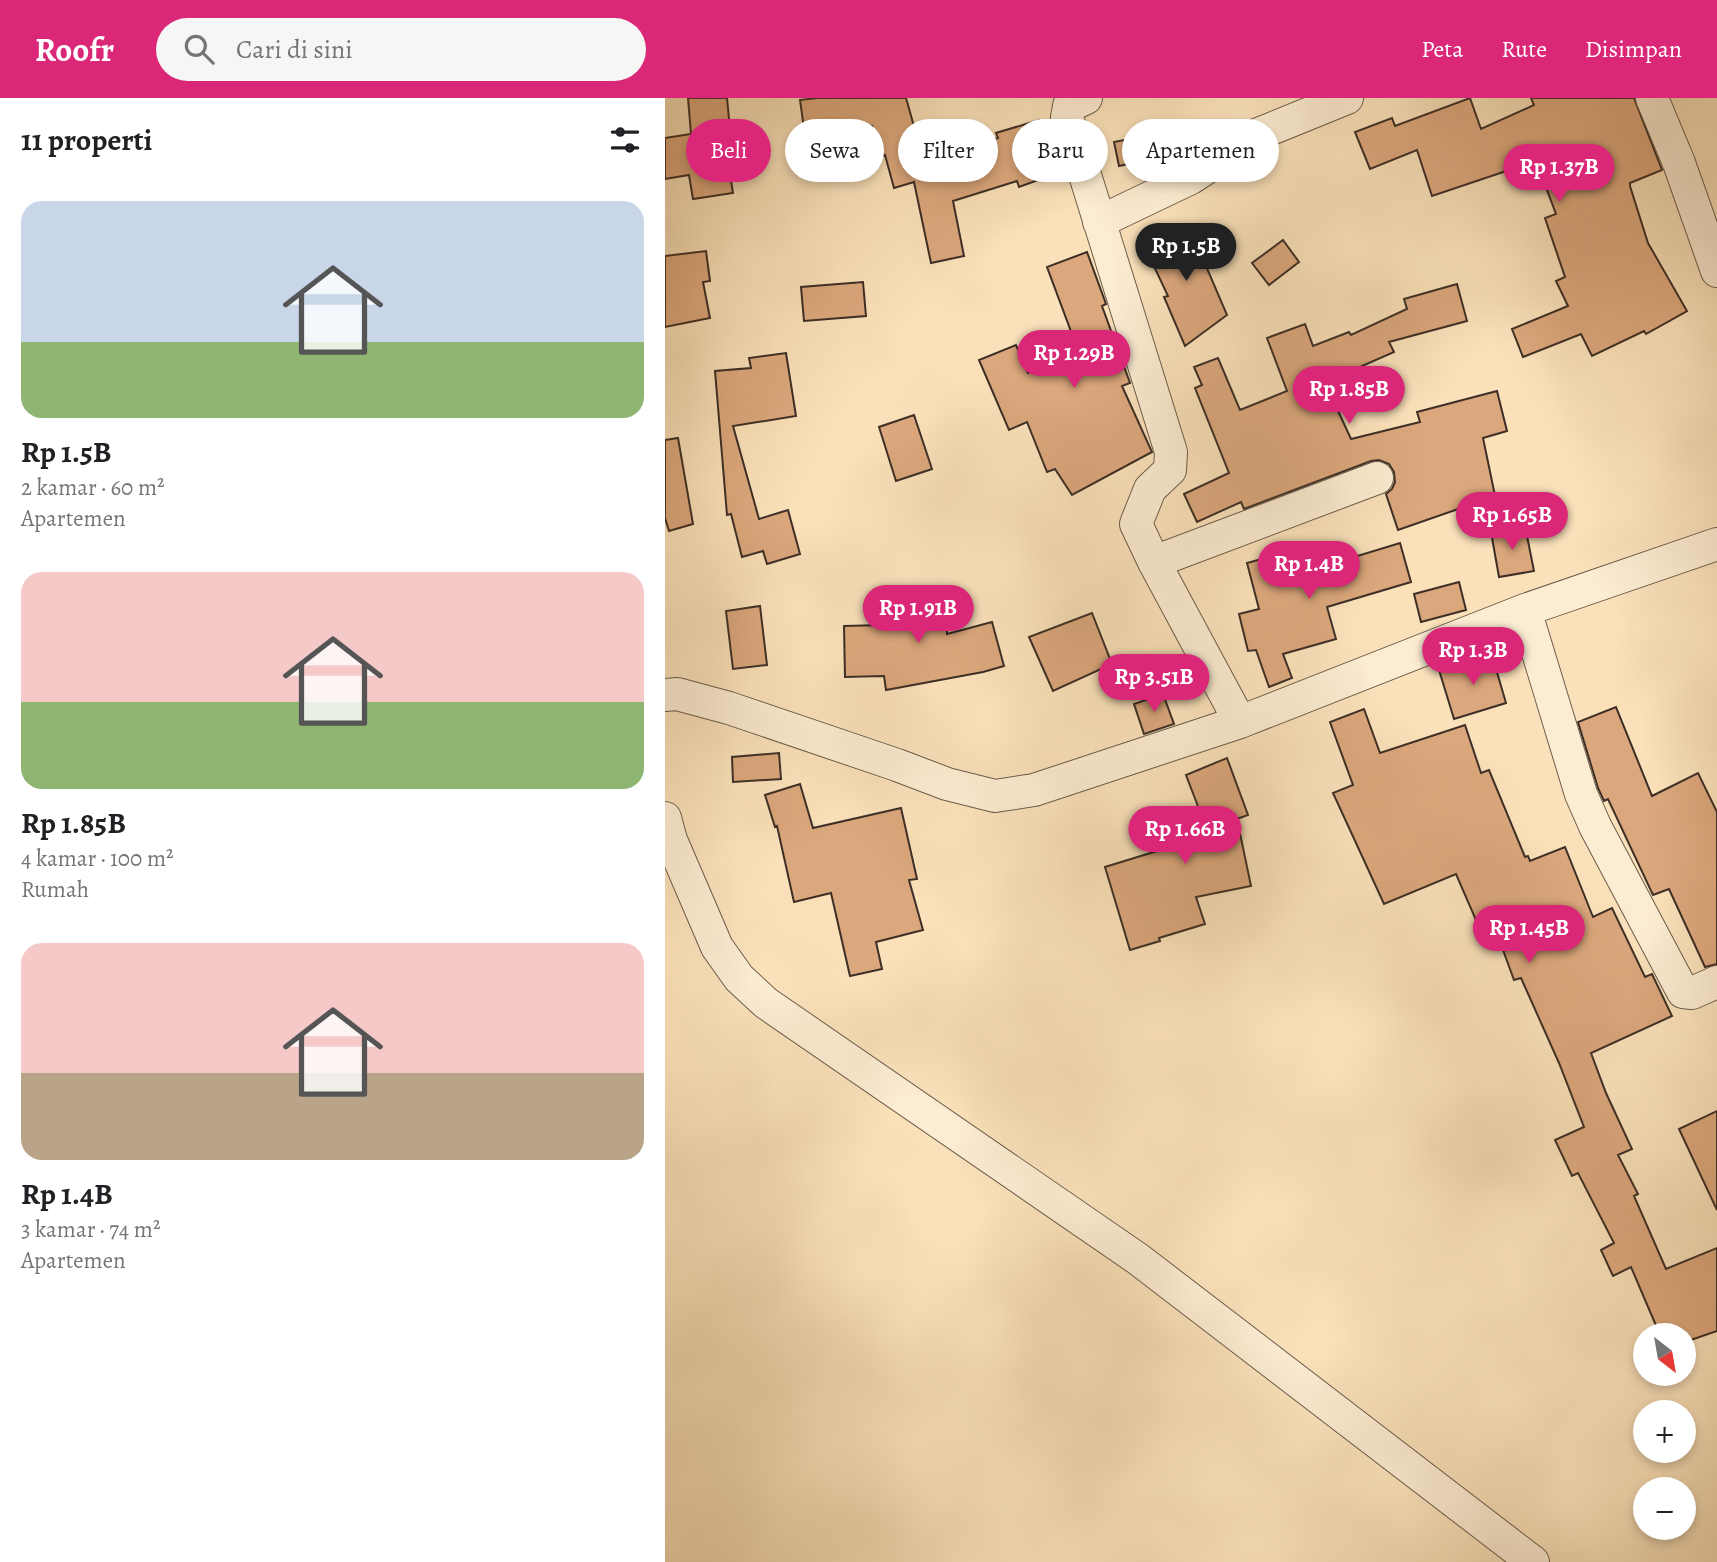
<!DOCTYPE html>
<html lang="id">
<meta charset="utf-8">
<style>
:root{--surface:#fff;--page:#f6f6f6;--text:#202124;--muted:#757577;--accent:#db2777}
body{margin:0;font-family:Alegreya,serif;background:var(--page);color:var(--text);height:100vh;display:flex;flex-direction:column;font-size:26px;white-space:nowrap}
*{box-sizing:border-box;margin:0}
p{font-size:23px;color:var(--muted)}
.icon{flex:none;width:38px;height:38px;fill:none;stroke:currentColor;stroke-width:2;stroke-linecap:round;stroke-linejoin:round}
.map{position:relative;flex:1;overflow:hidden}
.panel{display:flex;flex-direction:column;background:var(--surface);width:665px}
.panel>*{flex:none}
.guide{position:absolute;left:21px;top:21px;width:665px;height:63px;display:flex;gap:14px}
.needle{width:46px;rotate:149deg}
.fabs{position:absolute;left:968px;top:1225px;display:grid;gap:14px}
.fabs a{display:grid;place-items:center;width:63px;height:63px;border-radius:50%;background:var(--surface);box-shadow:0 4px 10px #0003;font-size:35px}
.price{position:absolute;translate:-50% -60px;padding:0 16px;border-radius:24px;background:var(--accent);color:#fff;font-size:23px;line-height:46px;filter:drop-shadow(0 2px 4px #0008)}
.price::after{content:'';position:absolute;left:50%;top:42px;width:21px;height:16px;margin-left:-10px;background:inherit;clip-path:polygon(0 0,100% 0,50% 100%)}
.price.on{background:#222;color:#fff}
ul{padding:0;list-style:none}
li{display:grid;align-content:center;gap:14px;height:371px;padding:0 21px}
li span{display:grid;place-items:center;height:217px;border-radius:21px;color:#555}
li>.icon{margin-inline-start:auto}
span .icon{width:126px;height:126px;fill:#fffc;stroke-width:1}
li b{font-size:30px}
h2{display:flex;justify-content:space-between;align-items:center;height:84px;padding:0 21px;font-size:30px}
.pill{padding:0 24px;border-radius:32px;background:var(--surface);box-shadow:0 4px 10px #0003;font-size:24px;line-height:63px}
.pill.on{background:var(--accent);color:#fff}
header{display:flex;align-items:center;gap:42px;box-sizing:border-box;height:98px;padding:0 35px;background:var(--accent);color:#fff}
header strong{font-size:33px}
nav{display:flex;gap:38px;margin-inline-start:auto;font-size:24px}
.search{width:490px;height:63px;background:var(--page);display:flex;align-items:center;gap:18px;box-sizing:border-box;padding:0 24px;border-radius:38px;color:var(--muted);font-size:26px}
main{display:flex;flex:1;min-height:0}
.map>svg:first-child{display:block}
</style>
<header>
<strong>Roofr</strong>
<div class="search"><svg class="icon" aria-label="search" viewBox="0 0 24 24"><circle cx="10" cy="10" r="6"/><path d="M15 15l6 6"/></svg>Cari di sini</div>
<nav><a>Peta</a><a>Rute</a><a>Disimpan</a></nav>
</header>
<main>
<section class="panel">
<h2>11 properti<svg class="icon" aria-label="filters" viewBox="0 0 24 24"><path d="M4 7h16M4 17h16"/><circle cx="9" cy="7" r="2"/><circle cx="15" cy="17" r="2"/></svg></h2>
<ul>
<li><span style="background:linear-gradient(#c9d6e8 65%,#8fb573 0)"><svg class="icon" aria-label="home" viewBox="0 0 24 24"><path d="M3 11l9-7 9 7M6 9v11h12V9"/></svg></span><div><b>Rp 1.5B</b><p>2 kamar · 60 m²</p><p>Apartemen</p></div></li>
<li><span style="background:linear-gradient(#f6c9c9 60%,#8fb573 0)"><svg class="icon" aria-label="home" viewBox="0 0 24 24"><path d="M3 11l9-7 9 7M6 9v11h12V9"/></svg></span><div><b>Rp 1.85B</b><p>4 kamar · 100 m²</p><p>Rumah</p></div></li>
<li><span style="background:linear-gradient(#f6c9c9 60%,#b9a48a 0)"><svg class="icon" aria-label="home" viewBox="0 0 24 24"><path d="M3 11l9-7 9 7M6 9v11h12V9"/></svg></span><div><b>Rp 1.4B</b><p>3 kamar · 74 m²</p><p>Apartemen</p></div></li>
</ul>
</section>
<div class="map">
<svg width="1052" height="1464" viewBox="0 0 1052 1464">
<rect width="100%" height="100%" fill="#fae1ba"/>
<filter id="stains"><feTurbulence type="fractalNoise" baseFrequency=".00286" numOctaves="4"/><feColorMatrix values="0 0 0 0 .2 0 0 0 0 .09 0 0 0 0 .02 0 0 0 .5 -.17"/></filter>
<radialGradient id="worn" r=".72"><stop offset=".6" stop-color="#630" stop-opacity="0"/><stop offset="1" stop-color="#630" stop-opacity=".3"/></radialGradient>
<!-- building -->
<path fill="#dba77c" stroke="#3d2f26" stroke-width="2" d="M 23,0 L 62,0 L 68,63 L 63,64 L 68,95 L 28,101 L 24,77 L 0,81 L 0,40 L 26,36 Z
M 153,0 L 241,0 L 256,53 L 275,48 L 278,58 L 333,40 L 331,35 L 374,22 L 390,76 L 354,89 L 352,83 L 288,103 L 299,158 L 266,165 L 249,84 L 229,90 L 220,57 L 214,59 L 207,28 L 140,38 L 135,2 Z
M 805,0 L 816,31 L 869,7 L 866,0 L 969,0 L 997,72 L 965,85 L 965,88 L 983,145 L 1022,213 L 981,236 L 979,233 L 927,258 L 916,236 L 858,259 L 847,231 L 903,208 L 891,183 L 900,179 L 880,120 L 891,116 L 871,63 L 767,98 L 752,52 L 705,71 L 690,34 L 727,20 L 730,28 Z
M 485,37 L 495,59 L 454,68 L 449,44 Z
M 523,126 L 562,217 L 520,248 L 499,199 L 503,198 L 479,147 Z
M 618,142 L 634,164 L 604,187 L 587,165 Z
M 41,153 L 45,183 L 38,184 L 45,220 L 0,229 L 0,158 Z
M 422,154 L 441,206 L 437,208 L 465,285 L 457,288 L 487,354 L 407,397 L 390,371 L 382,374 L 362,324 L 344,332 L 314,262 L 351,247 L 363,275 L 414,255 L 382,169 Z
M 198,184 L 201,218 L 139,223 L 136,189 Z
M 792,186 L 802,223 L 724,244 L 729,254 L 697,268 L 701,277 L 663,291 L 686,341 L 755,324 L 752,314 L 832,293 L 842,333 L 818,340 L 833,412 L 799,420 L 796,410 L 733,432 L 721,396 L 727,391 L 730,384 L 729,374 L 724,366 L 714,362 L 706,363 L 579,411 L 576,404 L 532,424 L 519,396 L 564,375 L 530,290 L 537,287 L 529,269 L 553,260 L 575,312 L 622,293 L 602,240 L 640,226 L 648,248 L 684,234 L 686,237 L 742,211 L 739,201 Z
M 121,255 L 131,318 L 68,328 L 94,421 L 123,412 L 135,456 L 102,466 L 98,453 L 77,459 L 66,416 L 62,417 L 50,273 L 86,270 L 84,260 Z
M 249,317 L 267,371 L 231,383 L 214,329 Z
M 13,340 L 28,426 L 4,433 L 0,420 L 0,342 Z
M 860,428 L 869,473 L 834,479 L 826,434 Z
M 735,445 L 746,484 L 662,509 L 671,541 L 618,556 L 627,580 L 604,589 L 591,552 L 583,553 L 574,516 L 594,511 L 582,465 L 634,451 L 640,474 Z
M 794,484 L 801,512 L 756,524 L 749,496 Z
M 281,496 L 282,536 L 327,524 L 339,568 L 318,574 L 221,592 L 219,578 L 180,579 L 179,528 L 218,527 L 217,498 Z
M 95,508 L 102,567 L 68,571 L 61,513 Z
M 427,515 L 447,566 L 388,593 L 364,539 Z
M 827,557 L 841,605 L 789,621 L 774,572 Z
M 498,596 L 509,626 L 479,636 L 469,606 Z
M 951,609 L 987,698 L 1033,675 L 1052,714 L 1052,866 L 1040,869 L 1004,791 L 988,797 L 943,701 L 939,703 L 933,690 L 913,624 Z
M 699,611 L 715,655 L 800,627 L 816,675 L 824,672 L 860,759 L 863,758 L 865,763 L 900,749 L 928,819 L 947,810 L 980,879 L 987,876 L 1007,918 L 926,955 L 941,995 L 967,1051 L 953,1057 L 973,1096 L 969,1098 L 1001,1171 L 1052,1150 L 1052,1233 L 1023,1243 L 1021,1237 L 995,1237 L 966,1169 L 948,1178 L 936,1152 L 949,1145 L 913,1075 L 907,1078 L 890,1042 L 919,1029 L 894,965 L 856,880 L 849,882 L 830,830 L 817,836 L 791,776 L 719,806 L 668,695 L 688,687 L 665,624 Z
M 114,655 L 116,681 L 68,684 L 67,659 Z
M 562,660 L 583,717 L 572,721 L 586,788 L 531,799 L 540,826 L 494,840 L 495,843 L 465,852 L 440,769 L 544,737 L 521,677 Z
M 135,686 L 148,730 L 236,710 L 252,781 L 244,782 L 258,832 L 211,844 L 217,871 L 185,878 L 166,795 L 129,804 L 112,728 L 110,729 L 100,697 Z
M 1052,1013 L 1052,1112 L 1014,1031 Z"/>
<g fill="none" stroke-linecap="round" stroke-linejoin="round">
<!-- street casing -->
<g stroke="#6c5c4b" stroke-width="34">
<path id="street" d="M 421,0 L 404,8 L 402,19 L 506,354 L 505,372 L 485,391 L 471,426 L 489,464 L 575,624
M 987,0 L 1014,65 L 1052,173
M 434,124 L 526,80 L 591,37 L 682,0
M 489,464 L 712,380
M 860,512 L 916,696 L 930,728 L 1018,894 L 1027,895 L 1052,884
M 0,597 L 12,596 L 64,610 L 232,667 L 282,686 L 330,698 L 369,692 L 575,624 L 860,512 L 1052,446
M 0,720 L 6,742 L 52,849 L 74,880 L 101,905 L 473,1161 L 868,1464"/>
</g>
<!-- street -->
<use href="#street" stroke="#fcecd2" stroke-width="32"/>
</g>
<rect width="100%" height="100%" filter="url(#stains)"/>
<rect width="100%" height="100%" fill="url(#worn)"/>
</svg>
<div class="fabs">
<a><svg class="needle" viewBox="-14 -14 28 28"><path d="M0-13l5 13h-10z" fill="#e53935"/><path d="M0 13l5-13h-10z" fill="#757577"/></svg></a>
<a>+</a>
<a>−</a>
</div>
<b class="price" style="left:894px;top:106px">Rp 1.37B</b>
<b class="price on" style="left:521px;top:185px">Rp 1.5B</b>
<b class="price" style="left:409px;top:292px">Rp 1.29B</b>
<b class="price" style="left:684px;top:328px">Rp 1.85B</b>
<b class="price" style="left:847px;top:454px">Rp 1.65B</b>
<b class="price" style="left:644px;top:503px">Rp 1.4B</b>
<b class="price" style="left:253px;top:547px">Rp 1.91B</b>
<b class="price" style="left:808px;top:589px">Rp 1.3B</b>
<b class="price" style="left:489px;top:616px">Rp 3.51B</b>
<b class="price" style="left:520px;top:768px">Rp 1.66B</b>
<b class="price" style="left:864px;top:867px">Rp 1.45B</b>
<div class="guide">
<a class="pill on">Beli</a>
<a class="pill">Sewa</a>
<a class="pill">Filter</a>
<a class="pill">Baru</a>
<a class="pill">Apartemen</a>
</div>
</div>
</main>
